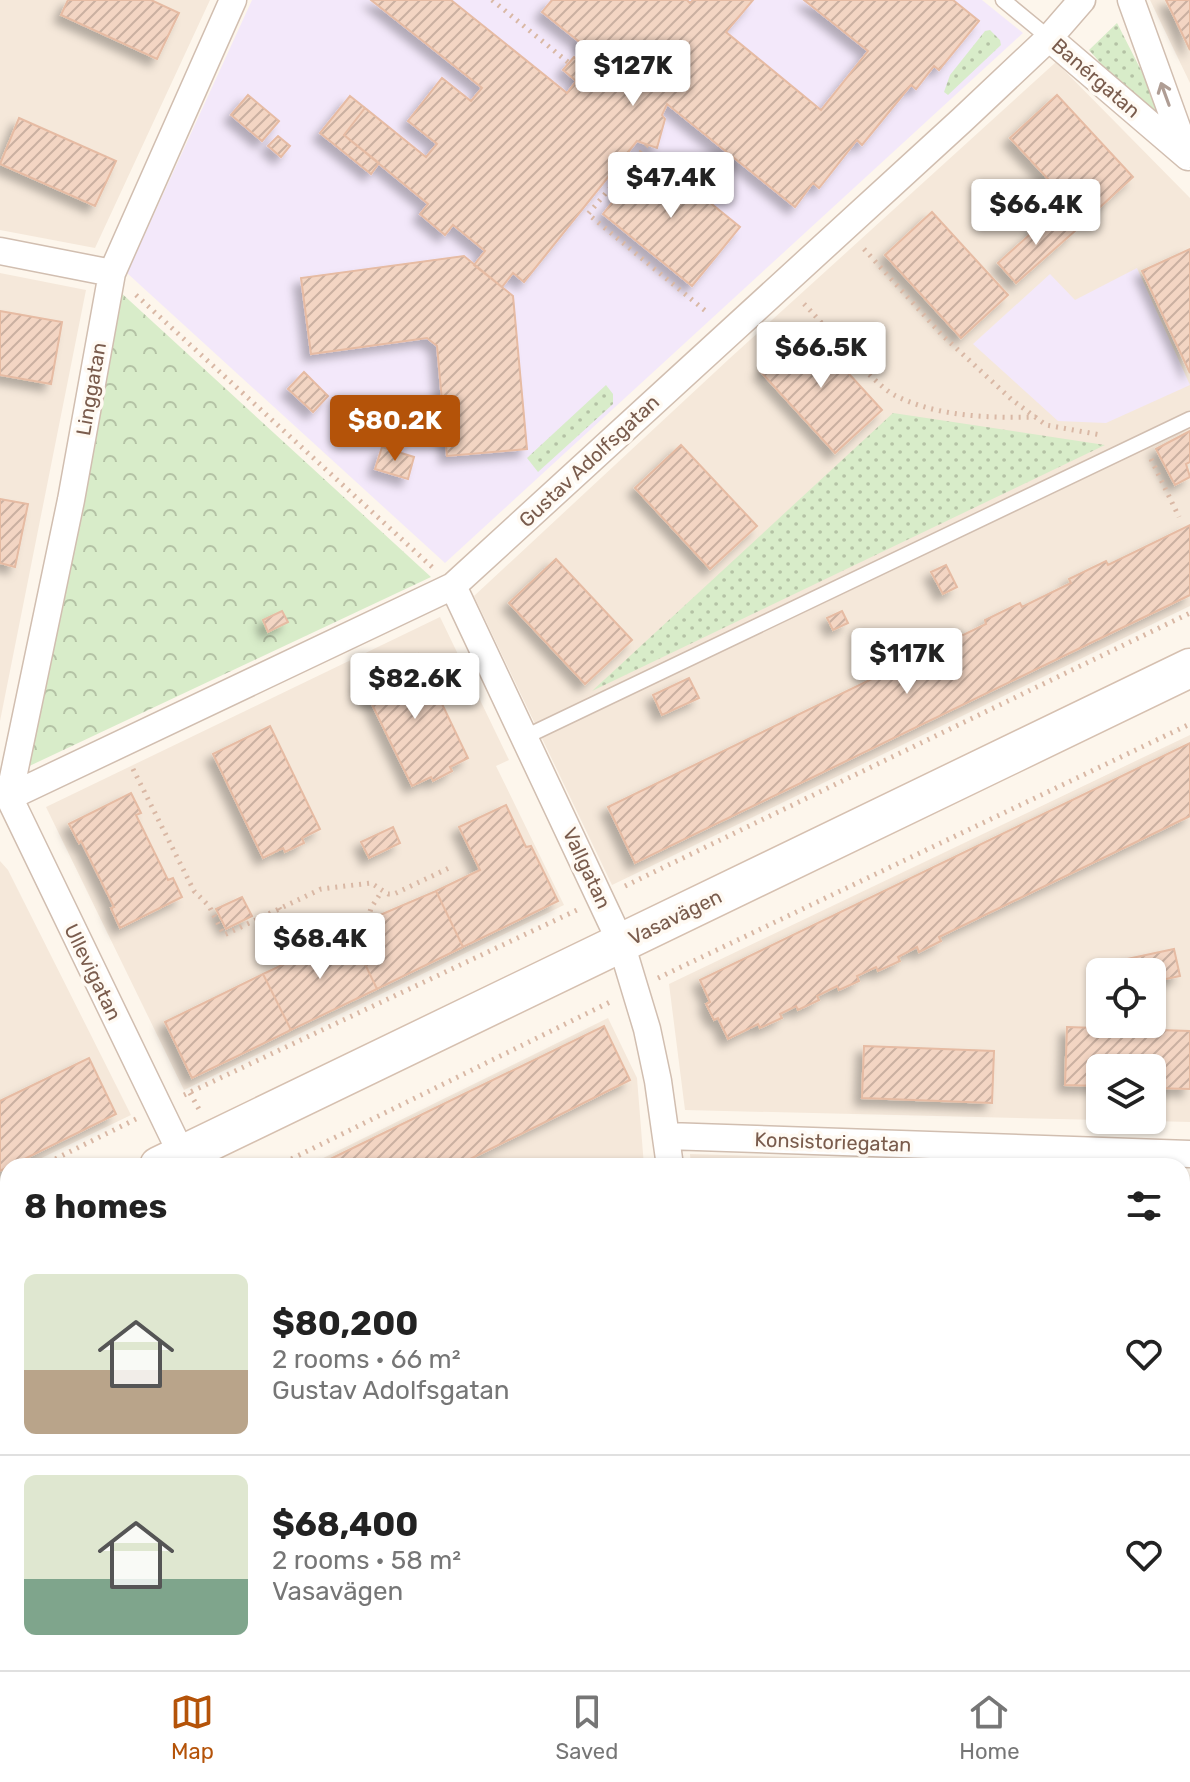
<!DOCTYPE html>
<meta charset="utf-8">
<style>
:root{--surface:#fff;--page:#f2f2f2;--text:#222;--muted:#767676;--line:#e0e0e0;--accent:#b45309}
body{margin:0;font-family:Rubik,sans-serif;background:var(--page);color:var(--text);height:100vh;display:flex;flex-direction:column;font-size:30px;white-space:nowrap}
*{box-sizing:border-box;margin:0}
p{font-size:26px;color:var(--muted)}
.icon{flex:none;width:44px;height:44px;fill:none;stroke:currentColor;stroke-width:2;stroke-linecap:round;stroke-linejoin:round}
.map{position:relative;flex:1;overflow:hidden}
.panel{position:absolute;left:0px;top:1158px;width:1190px;height:512px;display:flex;flex-direction:column;background:var(--surface);border-radius:24px 24px 0 0;box-shadow:0 2px 6px #0004}
.panel>*{flex:none}
.buttons{position:absolute;left:1086px;top:958px;display:grid;gap:16px}
.buttons a{display:grid;place-items:center;width:80px;height:80px;border-radius:12px;background:var(--surface);box-shadow:0 2px 6px #0004;font-size:40px}
.price{position:absolute;translate:-50% -68px;padding:0 18px;border-radius:8px;background:#fff;color:#222;font-size:26px;line-height:52px;filter:drop-shadow(0 2px 4px #0008)}
.price::after{content:'';position:absolute;left:50%;top:48px;width:24px;height:18px;margin-left:-12px;background:inherit;clip-path:polygon(0 0,100% 0,50% 100%)}
.price.on{background:var(--accent);color:#fff}
ul{padding:0;list-style:none}
li{display:flex;align-items:center;gap:24px;height:200px;padding:0 24px}
li+li{border-top:2px solid var(--line)}
li span{display:grid;place-items:center;flex:none;width:224px;height:160px;border-radius:12px;color:#555}
li>.icon{margin-inline-start:auto}
span .icon{width:96px;height:96px;fill:#fffc;stroke-width:1}
li b{font-size:34px}
h2{display:flex;justify-content:space-between;align-items:center;height:96px;padding:0 24px;font-size:34px}
.tabs{display:flex;justify-content:space-around;align-items:center;height:112px;border-top:2px solid var(--line);background:var(--surface);font-size:22px;color:var(--muted)}
.tabs a{display:grid;justify-items:center;gap:4px}
.tabs .on{color:var(--accent)}
.map>svg:first-child{display:block}
</style>
<div class="map">
<svg width="1190" height="1670" viewBox="0 0 1190 1670">
<defs>
<pattern id="grass-dots" width="8" height="8" patternUnits="userSpaceOnUse" patternTransform="scale(2)"><rect width="8" height="8" fill="#d8ecc9"/><path d="M2 2h.1M6 6h.1" fill="none" stroke="#b4c2a5" stroke-width="1.8" stroke-linecap="round"/></pattern>
<pattern id="park-crowns" width="20" height="18" patternUnits="userSpaceOnUse" patternTransform="scale(2)"><rect width="20" height="18" fill="#d8ecc9"/><path d="M2 6a3 3 0 1 1 6 0M12 15a3 3 0 1 1 6 0" fill="none" stroke="#b4c2a5"/></pattern>
<pattern id="building-hatch" width="6" height="6" patternUnits="userSpaceOnUse" patternTransform="scale(2)"><rect width="6" height="6" fill="#f3d5c3"/><path d="M-1 1l2-2M0 6l6-6M5 7l2-2" fill="none" stroke="#cab0a1"/></pattern>
<filter id="shadow"><feDropShadow dx="-7" dy="7" stdDeviation="4" flood-color="#0004"/></filter>
</defs>
<rect width="100%" height="100%" fill="#fdf6ec"/>
<!-- residential -->
<path fill="#f5e8da" fill-rule="evenodd" d="M 0,0 L 210,0 L 95,248 L 0,230 Z
M 1150,0 L 1190,0 L 1190,83 Z
M 1056,62 L 1190,198 L 1190,606 L 612,885 L 474,596 L 729,359 Z
M 0,273 L 86,290 L 0,721 Z
M 440,617 L 509,760 L 496,766 L 564,905 L 184,1090 L 46,807 Z
M 1190,735 L 1190,1122 L 1113,1120 L 1152,1120 L 1152,1068 L 1100,1068 L 1100,1120 L 685,1110 L 669,984 ZM 1100,972 L 1152,972 L 1152,1024 L 1100,1024 Z
M 0,861 L 8,870 L 131,1115 L 25,1166 L 8,1166 L 8,1174 L 0,1178 Z
M 608,1018 L 637,1078 L 644,1166 L 307,1166 Z
M 690,1154 L 1092,1166 L 691,1166 Z
M 8,1312 L 8,1592 L 0,1589 L 0,1316 Z
M 1182,1462 L 1190,1462 L 1190,1649 L 1182,1648 Z
M 93,1662 L 654,1662 L 660,1670 L 83,1670 Z"/>
<!-- education -->
<path fill="#f3e8fa" d="M 252,0 L 982,0 L 1023,33 L 445,563 L 127,273 Z
M 1137,268 L 1190,385 L 1106,423 L 1058,421 L 973,344 L 1050,274 L 1075,300 Z"/>
<!-- grass -->
<path fill="url(#grass-dots)" d="M 1117,23 L 1172,131 L 1159,129 L 1089,50 Z
M 990,30 L 1000,40 L 1001,45 L 948,95 L 944,92 L 950,75 L 985,31 Z
M 606,385 L 613,394 L 613,404 L 538,472 L 527,458 Z
M 893,413 L 1105,445 L 592,691 Z"/>
<!-- park -->
<path fill="url(#park-crowns)" d="M 118,290 L 431,577 L 23,769 Z
M 1182,1288 L 1190,1289 L 1190,1462 L 1182,1462 Z"/>
<!-- building -->
<path fill="url(#building-hatch)" stroke="#e6bba3" stroke-width="2" filter="url(#shadow)" d="M 68,0 L 151,0 L 179,13 L 157,59 L 61,15 Z
M 371,0 L 451,0 L 567,93 L 576,81 L 563,70 L 574,57 L 587,68 L 597,56 L 542,12 L 552,0 L 687,0 L 690,3 L 693,0 L 753,0 L 726,32 L 821,110 L 868,51 L 804,0 L 953,0 L 979,21 L 939,70 L 934,66 L 916,89 L 911,85 L 862,145 L 857,140 L 819,188 L 813,183 L 795,207 L 667,104 L 662,115 L 665,119 L 657,148 L 637,141 L 524,282 L 513,273 L 502,287 L 474,265 L 485,251 L 453,225 L 445,235 L 420,214 L 428,204 L 344,135 L 365,108 L 426,157 L 437,144 L 408,121 L 442,78 L 471,101 L 482,88 Z
M 1166,0 L 1190,0 L 1190,50 Z
M 248,95 L 279,121 L 262,141 L 231,115 Z
M 1057,95 L 1133,177 L 1086,220 L 1010,138 Z
M 350,96 L 365,108 L 344,135 L 379,163 L 371,174 L 320,133 Z
M 19,118 L 116,161 L 95,206 L 0,164 Z
M 278,136 L 290,146 L 281,157 L 268,146 Z
M 650,154 L 740,227 L 692,286 L 603,214 Z
M 1056,211 L 1075,231 L 1016,283 L 998,263 Z
M 932,212 L 1008,295 L 961,338 L 885,255 Z
M 1190,249 L 1190,373 L 1142,271 Z
M 464,256 L 513,296 L 527,449 L 447,456 L 437,346 L 427,338 L 311,354 L 301,278 Z
M 0,311 L 62,322 L 51,384 L 0,375 Z
M 807,328 L 882,410 L 835,453 L 760,371 Z
M 304,372 L 328,396 L 313,412 L 288,389 Z
M 1190,431 L 1190,462 L 1186,464 L 1190,477 L 1175,485 L 1156,449 Z
M 681,445 L 757,526 L 710,569 L 635,488 Z
M 382,447 L 414,457 L 408,479 L 375,469 Z
M 0,499 L 28,504 L 15,567 L 0,563 Z
M 1190,525 L 1190,595 L 635,863 L 608,807 L 909,661 L 906,653 L 908,646 L 915,643 L 922,645 L 926,653 L 986,624 L 985,620 L 1020,603 L 1022,607 L 1071,583 L 1069,579 L 1106,561 L 1108,565 Z
M 556,559 L 632,640 L 585,684 L 509,603 Z
M 946,565 L 957,587 L 943,594 L 931,572 Z
M 282,611 L 288,622 L 268,632 L 263,620 Z
M 842,611 L 848,623 L 833,630 L 827,618 Z
M 418,654 L 468,758 L 450,767 L 452,771 L 433,781 L 431,777 L 412,786 L 361,682 Z
M 689,678 L 699,698 L 662,715 L 653,695 Z
M 270,726 L 320,829 L 302,838 L 304,843 L 285,852 L 283,848 L 263,858 L 213,754 Z
M 1190,743 L 1190,816 L 939,937 L 941,941 L 919,952 L 917,947 L 898,957 L 900,961 L 878,971 L 876,967 L 857,976 L 859,981 L 839,990 L 837,986 L 817,996 L 819,1000 L 798,1010 L 796,1006 L 780,1014 L 782,1018 L 760,1028 L 758,1024 L 728,1039 L 718,1018 L 714,1020 L 706,1004 L 710,1002 L 700,980 Z
M 131,793 L 141,813 L 136,815 L 168,880 L 173,878 L 182,897 L 120,928 L 111,908 L 114,907 L 81,841 L 79,843 L 69,824 Z
M 506,805 L 526,847 L 531,846 L 558,901 L 463,947 L 436,891 L 480,870 L 459,827 Z
M 393,827 L 400,843 L 369,858 L 361,842 Z
M 436,891 L 463,947 L 377,989 L 350,933 L 375,921 L 373,918 Z
M 242,897 L 252,916 L 226,929 L 216,909 Z
M 350,933 L 377,989 L 291,1030 L 263,974 L 295,959 L 293,956 L 315,945 L 317,949 Z
M 1174,949 L 1180,976 L 1152,982 L 1152,972 L 1130,972 L 1127,959 Z
M 263,974 L 291,1030 L 192,1078 L 165,1022 Z
M 604,1026 L 630,1080 L 456,1166 L 316,1166 Z
M 1067,1027 L 1190,1031 L 1190,1089 L 1152,1088 L 1152,1068 L 1100,1068 L 1100,1086 L 1065,1085 Z
M 864,1046 L 994,1051 L 992,1103 L 862,1098 Z
M 89,1058 L 116,1114 L 0,1171 L 0,1101 Z
M 1182,1213 L 1190,1214 L 1190,1262 L 1182,1262 Z
M 8,1315 L 8,1371 L 0,1375 L 0,1319 Z
M 0,1482 L 8,1482 L 8,1544 L 0,1543 Z
M 1190,1573 L 1190,1637 L 1182,1636 L 1182,1574 Z
M 358,1662 L 361,1665 L 364,1662 L 375,1662 L 382,1670 L 348,1670 L 350,1663 Z"/>
<g fill="none" stroke-linecap="round" stroke-linejoin="round">
<!-- lane casing -->
<g stroke="#d1beb0" stroke-width="17">
<path id="lane" d="M 1003,0 L 1049,38
M 525,737 L 1190,419"/>
</g>
<!-- street casing -->
<g stroke="#d1beb0" stroke-width="29">
<path id="street" d="M 1131,0 L 1187,155
M 1049,38 L 1188,157
M 0,251 L 112,273
M 453,586 L 621,943 L 647,1029 L 658,1081 L 670,1166
M 0,794 L 9,797 L 182,1155
M 9,797 L 453,586 L 962,120 L 1049,38 L 1082,0
M 9,797 L 71,500 L 112,273 L 233,0
M 667,1136 L 1190,1154
M 1142,1662 L 1190,1664
M 826,1670 L 826,1662"/>
</g>
<!-- secondary casing -->
<g stroke="#d6c0b0" stroke-width="41">
<path id="secondary" d="M 159,1166 L 1190,668
M 0,1243 L 8,1239"/>
</g>
<!-- path -->
<path stroke="#d9b8a5" stroke-width="5" stroke-dasharray="2 6" stroke-linecap="butt" d="M 492,0 L 569,63
M 647,145 L 588,214 L 708,313
M 864,249 L 942,335 L 1011,399 L 1046,425 L 1101,435
M 136,295 L 432,567
M 804,304 C 825,325 872,384 896,396 C 939,417 989,418 1036,417
M 1151,459 L 1179,517
M 133,769 L 194,891 L 209,906 L 224,935 L 321,889 L 371,883 L 388,894 L 394,894 L 449,868
M 625,886 L 1190,613
M 279,908 L 304,946
M 368,919 L 371,908 L 382,891
M 291,928 L 368,915
M 658,978 L 1190,724
M 190,1093 L 200,1111
M 184,1095 L 577,910
M 41,1166 L 136,1119
M 277,1166 L 610,1002
M 0,1186 L 8,1182
M 1182,1274 L 1190,1275
M 0,1303 L 8,1299
M 1182,1438 L 1190,1437
M 0,1606 L 8,1607
M 0,1633 L 8,1645
M 22,1662 L 29,1670
M 0,1663 L 8,1655
M 480,1670 L 489,1662"/>
<!-- lane -->
<use href="#lane" stroke="#fff" stroke-width="14"/>
<!-- street -->
<use href="#street" stroke="#fff" stroke-width="26"/>
<!-- secondary -->
<use href="#secondary" stroke="#fff" stroke-width="38"/>
</g>
<!-- one-way arrows -->
<defs><path id="oneway-shaft" d="M-6 0H5M1.5-3L5.5 0L1.5 3" fill="none" stroke-width="1.6" stroke-linecap="round" stroke-linejoin="round" transform="scale(2)"/></defs>
<use stroke="#af9d94" href="#oneway-shaft" transform="translate(1165 94) rotate(-110)"/>
<g text-anchor="middle" dominant-baseline="central" stroke-width="7" stroke-linejoin="round" paint-order="stroke">
<!-- street labels -->
<g font-size="20" fill="#7a5c4d" stroke="#fffaf3">
<text transform="translate(1096 78) rotate(41)">Banérgatan</text>
<text transform="translate(91 389) rotate(-80)">Linggatan</text>
<text transform="translate(589 461) rotate(-43)">Gustav Adolfsgatan</text>
<text transform="translate(587 868) rotate(65)">Vallgatan</text>
<text transform="translate(675 917) rotate(-26)">Vasavägen</text>
<text transform="translate(93 972) rotate(64)">Ullevigatan</text>
<text transform="translate(833 1142) rotate(2)">Konsistoriegatan</text>
</g>
</g>
</svg>
<div class="buttons">
<a><svg class="icon" aria-label="locate" viewBox="0 0 24 24"><circle cx="12" cy="12" r="6"/><path d="M12 2v4M12 18v4M2 12h4M18 12h4"/></svg></a>
<a><svg class="icon" aria-label="layers" viewBox="0 0 24 24"><path d="M12 4l9 5-9 5-9-5zM3 14l9 5 9-5"/></svg></a>
</div>
<b class="price" style="left:633px;top:108px">$127K</b>
<b class="price" style="left:671px;top:220px">$47.4K</b>
<b class="price" style="left:1036px;top:247px">$66.4K</b>
<b class="price" style="left:821px;top:390px">$66.5K</b>
<b class="price on" style="left:395px;top:463px">$80.2K</b>
<b class="price" style="left:907px;top:696px">$117K</b>
<b class="price" style="left:415px;top:721px">$82.6K</b>
<b class="price" style="left:320px;top:981px">$68.4K</b>
<section class="panel">
<h2>8 homes<svg class="icon" aria-label="filters" viewBox="0 0 24 24"><path d="M4 7h16M4 17h16"/><circle cx="9" cy="7" r="2"/><circle cx="15" cy="17" r="2"/></svg></h2>
<ul>
<li><span style="background:linear-gradient(#dfe7d0 60%,#b9a48a 0)"><svg class="icon" aria-label="home" viewBox="0 0 24 24"><path d="M3 11l9-7 9 7M6 9v11h12V9"/></svg></span><div><b>$80,200</b><p>2 rooms · 66 m²</p><p>Gustav Adolfsgatan</p></div><svg class="icon" aria-label="heart" viewBox="0 0 24 24"><path d="M12 20l-8-8c-3-5 5-10 8-4 3-6 11-1 8 4z"/></svg></li>
<li><span style="background:linear-gradient(#dfe7d0 65%,#7fa58c 0)"><svg class="icon" aria-label="home" viewBox="0 0 24 24"><path d="M3 11l9-7 9 7M6 9v11h12V9"/></svg></span><div><b>$68,400</b><p>2 rooms · 58 m²</p><p>Vasavägen</p></div><svg class="icon" aria-label="heart" viewBox="0 0 24 24"><path d="M12 20l-8-8c-3-5 5-10 8-4 3-6 11-1 8 4z"/></svg></li>
</ul>
</section>
</div>
<nav class="tabs">
<a class="on"><svg class="icon" aria-label="map" viewBox="0 0 24 24"><path d="M3 6l6-2 6 2 6-2v14l-6 2-6-2-6 2zM9 4v14M15 6v14"/></svg>Map</a>
<a><svg class="icon" aria-label="saved" viewBox="0 0 24 24"><path d="M7 4h10v16l-5-4-5 4z"/></svg>Saved</a>
<a><svg class="icon" aria-label="home" viewBox="0 0 24 24"><path d="M3 11l9-7 9 7M6 9v11h12V9"/></svg>Home</a>
</nav>
